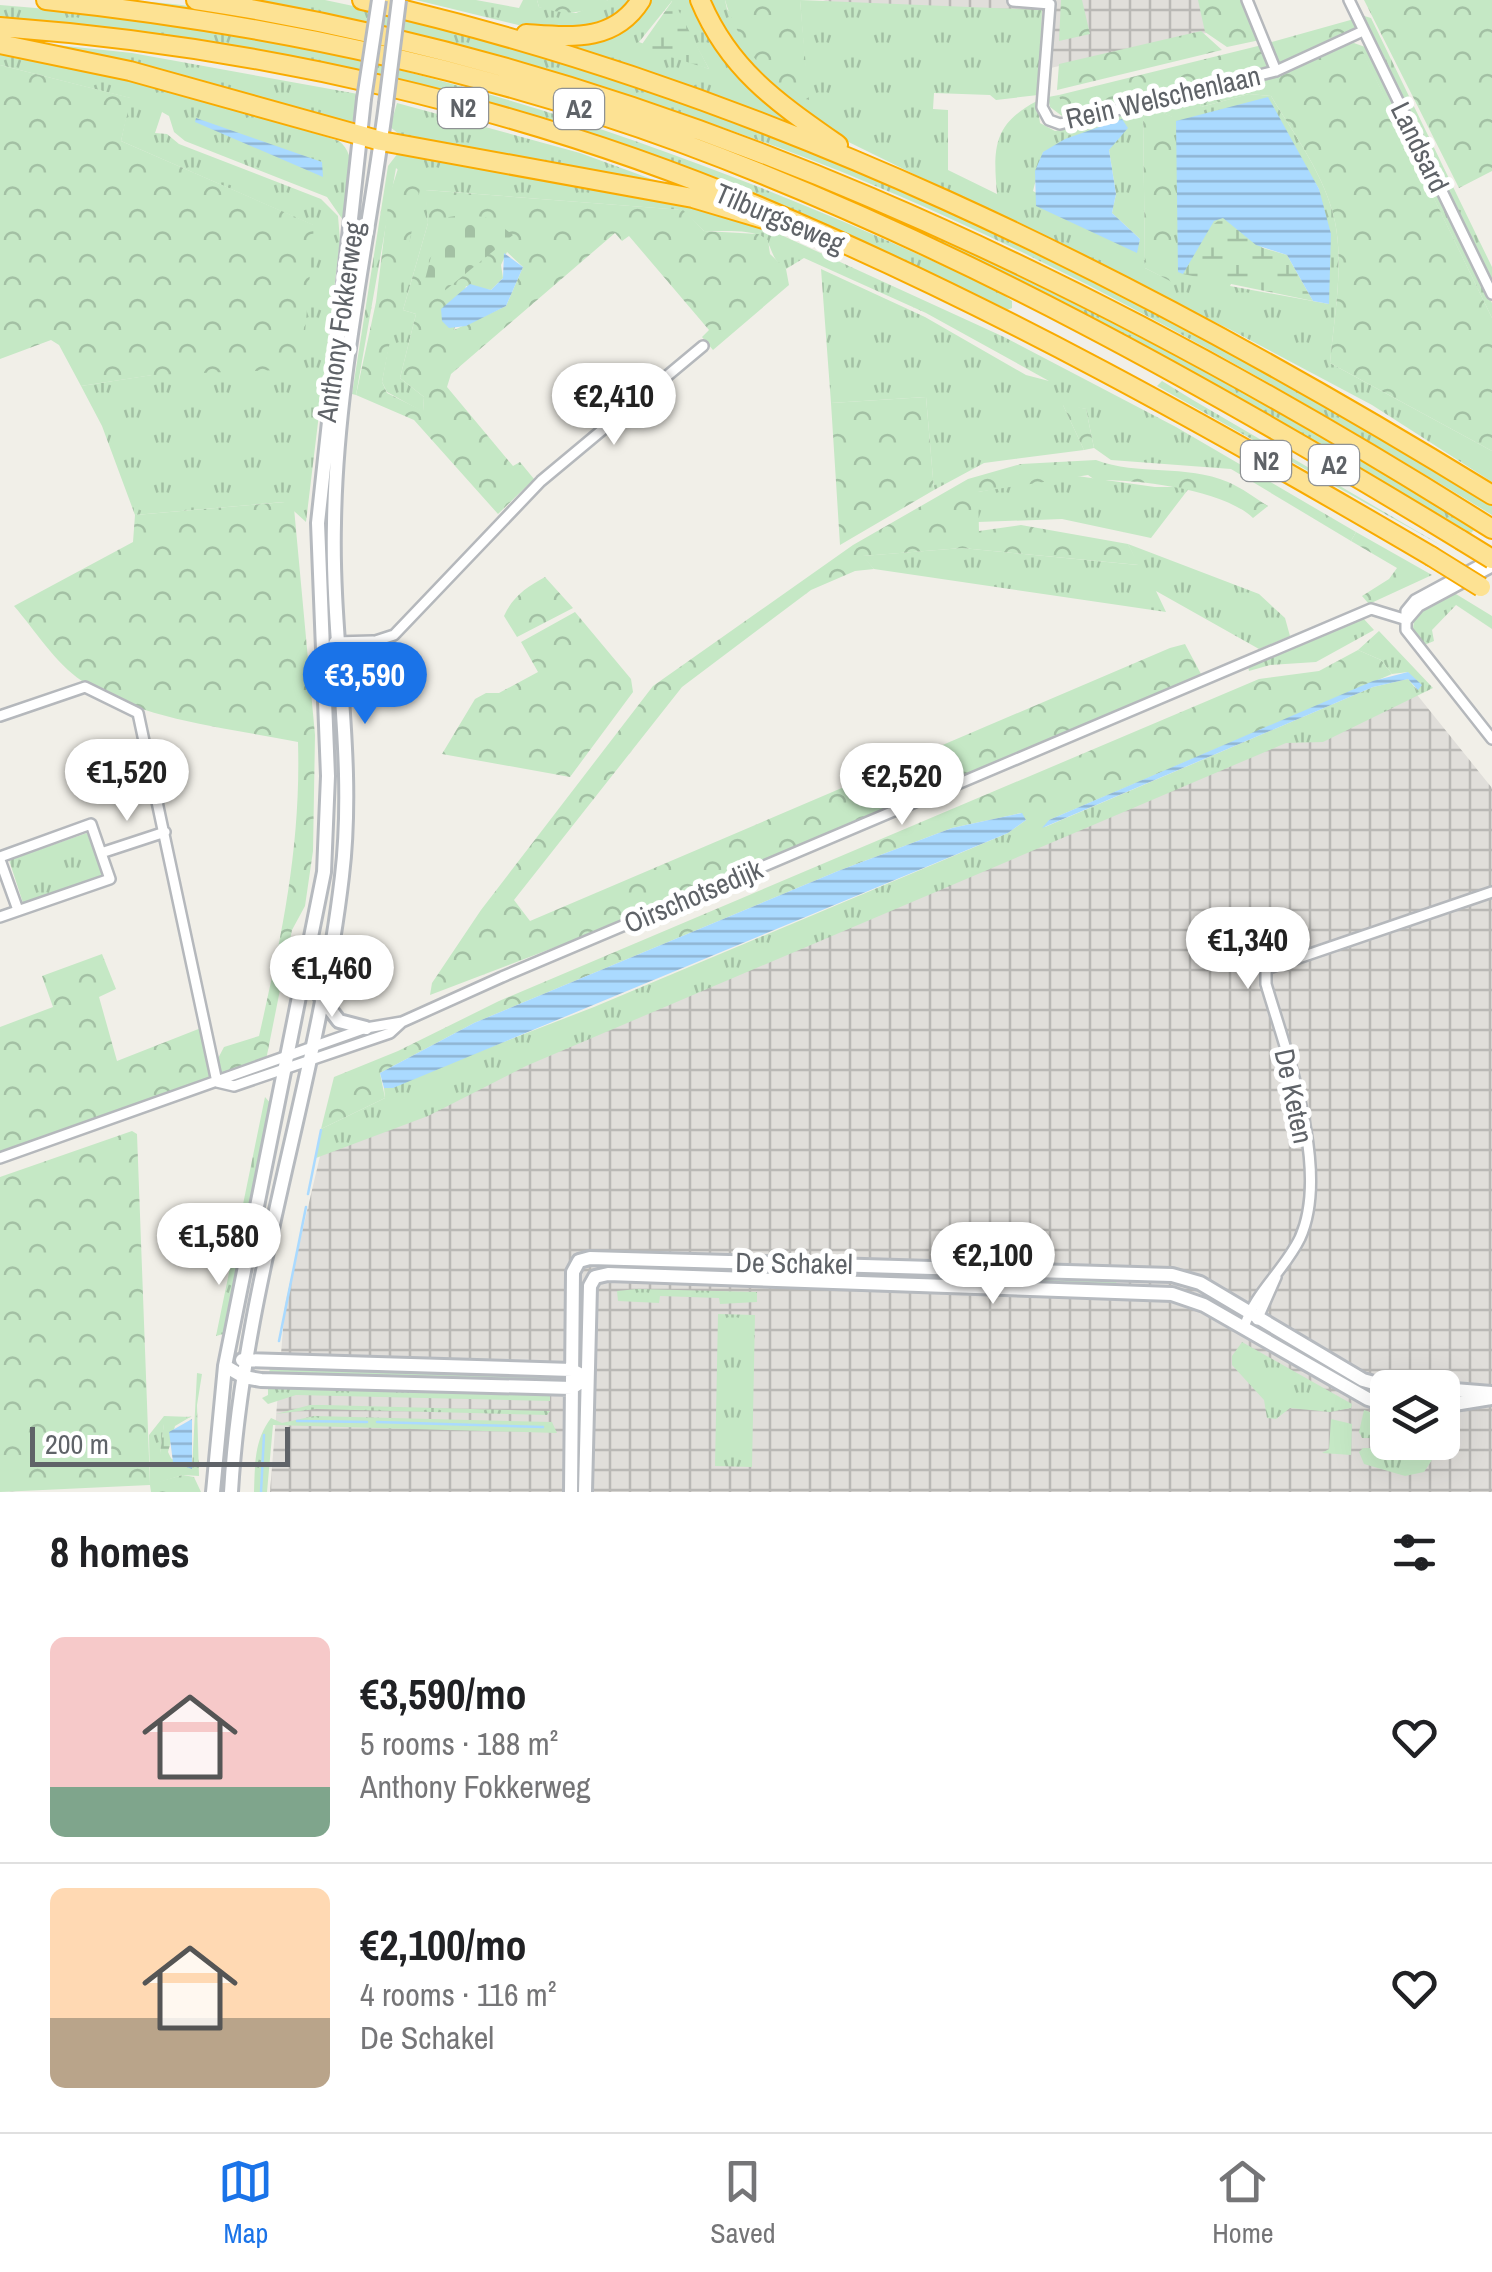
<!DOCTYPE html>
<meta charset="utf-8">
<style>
:root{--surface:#fff;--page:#f6f6f6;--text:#202124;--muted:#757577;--line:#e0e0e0;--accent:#1a73e8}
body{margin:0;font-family:"Archivo Narrow",sans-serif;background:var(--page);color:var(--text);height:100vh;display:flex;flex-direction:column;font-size:38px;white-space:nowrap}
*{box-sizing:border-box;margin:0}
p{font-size:32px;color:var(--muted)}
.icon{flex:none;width:55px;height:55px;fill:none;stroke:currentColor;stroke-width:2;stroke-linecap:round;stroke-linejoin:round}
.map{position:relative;height:1492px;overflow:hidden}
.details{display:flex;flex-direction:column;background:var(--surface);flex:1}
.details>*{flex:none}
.tools{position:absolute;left:1370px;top:1370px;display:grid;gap:20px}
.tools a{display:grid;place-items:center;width:90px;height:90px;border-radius:15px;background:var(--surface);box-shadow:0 10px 40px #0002;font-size:50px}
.scale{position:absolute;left:30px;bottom:25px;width:260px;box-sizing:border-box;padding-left:10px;border:5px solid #5f6368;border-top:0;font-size:28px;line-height:35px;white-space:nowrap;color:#5f6368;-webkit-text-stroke:8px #fff;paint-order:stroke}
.price{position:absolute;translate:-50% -85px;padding:0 22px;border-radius:35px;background:#fff;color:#222;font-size:32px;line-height:65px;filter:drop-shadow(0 2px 5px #0008)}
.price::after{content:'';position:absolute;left:50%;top:60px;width:30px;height:22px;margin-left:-15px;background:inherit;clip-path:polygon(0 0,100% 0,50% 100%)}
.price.on{background:var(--accent);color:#fff}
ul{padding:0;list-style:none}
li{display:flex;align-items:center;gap:30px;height:250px;padding:0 50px}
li+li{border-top:2px solid var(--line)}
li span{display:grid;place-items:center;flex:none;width:280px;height:200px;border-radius:15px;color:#555}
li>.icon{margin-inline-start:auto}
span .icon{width:120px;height:120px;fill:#fffc;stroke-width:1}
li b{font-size:42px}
h2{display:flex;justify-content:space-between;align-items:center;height:120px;padding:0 50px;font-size:42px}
.dock{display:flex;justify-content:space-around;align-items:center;height:140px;border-top:2px solid var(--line);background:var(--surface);font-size:28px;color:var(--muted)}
.dock a{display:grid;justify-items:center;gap:5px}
.dock .on{color:var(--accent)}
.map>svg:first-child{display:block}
</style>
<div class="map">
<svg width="1492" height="1492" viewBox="0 0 1492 1492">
<defs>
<pattern id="industrial-grid" width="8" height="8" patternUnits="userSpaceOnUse" patternTransform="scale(2.5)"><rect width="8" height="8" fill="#e0deda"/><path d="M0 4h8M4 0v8" fill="none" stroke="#b9b8b5"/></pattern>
<pattern id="grass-tufts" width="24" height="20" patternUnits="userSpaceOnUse" patternTransform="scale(2.5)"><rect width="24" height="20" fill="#c5e8c5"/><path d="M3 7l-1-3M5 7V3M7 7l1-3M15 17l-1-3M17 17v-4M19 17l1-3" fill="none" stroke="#a3c0a4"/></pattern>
<pattern id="forest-crowns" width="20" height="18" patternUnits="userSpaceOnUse" patternTransform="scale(2.5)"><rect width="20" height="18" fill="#c5e8c5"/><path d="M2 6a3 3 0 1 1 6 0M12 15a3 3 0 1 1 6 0" fill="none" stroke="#a3c0a4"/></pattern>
<pattern id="wetland-marsh" width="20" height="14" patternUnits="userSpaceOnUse" patternTransform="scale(2.5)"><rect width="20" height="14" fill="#c5e8c5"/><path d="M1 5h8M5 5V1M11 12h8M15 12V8" fill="none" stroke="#a3c0a4"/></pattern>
<pattern id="cemetery-stones" width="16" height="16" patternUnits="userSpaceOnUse" patternTransform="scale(2.5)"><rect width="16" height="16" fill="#c5e8c5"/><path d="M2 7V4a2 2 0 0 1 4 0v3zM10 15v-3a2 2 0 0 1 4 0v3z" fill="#a3c0a4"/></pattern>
<pattern id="water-rules" width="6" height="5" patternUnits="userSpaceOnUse" patternTransform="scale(2.5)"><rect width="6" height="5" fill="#aadaff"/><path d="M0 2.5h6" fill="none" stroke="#8eb4d2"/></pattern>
</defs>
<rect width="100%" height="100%" fill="#f1efe8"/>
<!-- industrial -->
<path fill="url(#industrial-grid)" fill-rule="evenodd" d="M 823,0 L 1241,0 L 1251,23 L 1037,71 Z
M 1410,686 L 1492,788 L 1492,1492 L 270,1492 L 285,1304 L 321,1152 ZM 1388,1388 L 1442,1388 L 1442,1442 L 1388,1442 Z"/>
<!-- grass -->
<path fill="url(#grass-tufts)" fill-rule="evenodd" d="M 102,0 C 196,0 285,23 377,43 C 768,131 1137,317 1475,529 L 1471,533 L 1204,379 L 1030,289 L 597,108 Z
M 257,0 L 325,0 L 358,7 C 470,34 584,62 692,102 C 970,206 1242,345 1492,506 L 1492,515 C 1265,377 1030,241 780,148 C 609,85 436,36 257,0 Z
M 416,0 L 476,0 L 519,8 L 523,0 L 537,0 L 539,7 L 576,13 L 608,0 L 638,0 L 613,23 L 547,32 Z
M 645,0 L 696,0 L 704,19 L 827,140 L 697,89 L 547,39 L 574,40 ZM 672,1 L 709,69 L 639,42 Z
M 703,0 L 725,0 L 727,9 L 808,100 L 800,0 L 1042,10 L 1038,95 L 996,100 L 990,95 L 934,93 L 933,109 L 948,110 L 948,170 L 997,194 C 993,148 993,124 1037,101 L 1040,123 L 1055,131 L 1143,110 L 1145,268 L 1171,281 L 1172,117 L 1152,108 L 1199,96 L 1201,107 L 1249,94 L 1271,96 C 1294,134 1326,177 1335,222 C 1344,266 1334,318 1330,363 L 1492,451 L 1492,482 L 1372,405 L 1231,330 L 820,128 L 772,96 ZM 1120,133 L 1109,150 L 1116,194 L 1112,213 L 1140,239 L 1136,252 L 1033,191 L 1043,152 ZM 1296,152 L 1319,189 L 1329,304 L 1230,286 Z
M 0,5 C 358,32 675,139 998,291 L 1012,301 L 1012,308 L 1007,310 L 760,198 L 441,93 L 0,19 Z
M 1361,15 L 1371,18 L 1492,267 L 1492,283 Z
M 0,39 L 132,53 L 358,94 L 352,124 L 249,94 Z
M 1354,43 L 1368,48 L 1492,303 L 1492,318 L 1362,51 L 1347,44 Z
M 0,47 L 128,74 L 339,141 C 361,158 348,198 345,223 L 327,197 L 185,141 L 174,132 L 169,116 L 162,112 L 155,133 L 167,134 L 179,144 L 321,199 L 338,216 L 340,240 L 306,522 L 284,502 L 135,515 L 102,426 L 81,386 L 152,375 L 313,225 L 121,141 L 130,98 L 0,65 Z
M 1059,95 L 1062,103 L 1145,99 L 1066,119 L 1050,107 L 1048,97 Z
M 397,103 L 580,153 L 709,200 L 408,141 L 390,127 Z
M 398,153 L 660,199 L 779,234 L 1004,337 L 1176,427 L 1356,532 L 1351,541 L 1231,469 L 1111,460 L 1094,448 L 1086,409 L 1063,405 L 1084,450 L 984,463 L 934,490 L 926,397 L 831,403 L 821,269 L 925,317 L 1026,375 L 1049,381 L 926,313 L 804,258 L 786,269 C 773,260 774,255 768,243 C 761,227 719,232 704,231 L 682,210 L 426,190 L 428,223 L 403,310 L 416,314 L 400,378 L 424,397 L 423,412 L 387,392 L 382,382 L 417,188 L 396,168 L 356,395 L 352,394 L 388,166 Z
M 1162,381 L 1193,400 L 1444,547 L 1157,386 Z
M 1070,475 L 1155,487 L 1190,487 L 1151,538 L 1062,519 L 978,522 L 978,492 Z
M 1128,544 L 1259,594 L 1285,618 L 1290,636 L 1259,649 L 1156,591 L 1166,612 L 874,569 L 862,556 L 962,548 L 1138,565 Z
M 1451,591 L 1492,616 L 1492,629 L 1456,605 L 1432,630 L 1434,641 L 1422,646 L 1413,628 L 1415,615 L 1445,595 L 1452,595 Z
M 1363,618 L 1374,630 L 1316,662 L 1270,665 L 1249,671 L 1248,666 Z
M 1379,631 L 1433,688 L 1323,742 L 1286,743 L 526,1066 L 428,1116 L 316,1158 L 321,1129 L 385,1098 L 384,1088 L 594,1007 L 1008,833 L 1026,820 L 1049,820 L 1045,827 L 1373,687 L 1408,679 L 1417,690 L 1408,672 L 1392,674 L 1381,660 L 1358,650 Z
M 87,833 L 103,875 L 23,903 L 9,860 Z
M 265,1097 L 272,1105 L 227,1333 L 216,1336 Z
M 613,1263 L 827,1271 L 827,1273 L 824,1277 L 613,1271 Z
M 937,1274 L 1117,1277 L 1116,1285 L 938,1280 Z
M 637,1289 L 757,1292 L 757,1302 L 720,1304 L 719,1298 L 660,1296 L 659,1303 L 618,1301 L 617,1291 Z
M 718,1314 L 755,1315 L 752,1467 L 715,1466 Z
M 1242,1342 L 1352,1404 L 1351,1408 L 1330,1412 L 1290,1408 L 1276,1419 L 1267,1418 L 1264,1400 L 1232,1365 L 1232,1356 Z
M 270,1367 L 548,1375 L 551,1383 L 269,1375 Z
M 197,1373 L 202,1374 L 197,1405 L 199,1476 L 183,1475 L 150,1485 L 149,1435 L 164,1416 L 191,1417 L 164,1424 L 160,1453 L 192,1469 Z
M 268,1386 L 550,1392 L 550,1401 L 296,1395 L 268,1404 L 262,1398 L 268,1395 Z
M 310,1405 L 324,1405 L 550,1411 L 547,1415 L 316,1409 L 276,1414 Z
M 1364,1410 L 1387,1418 L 1387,1438 L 1362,1438 L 1359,1432 Z
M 314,1416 L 552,1422 L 557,1433 L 273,1425 L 267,1492 L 254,1492 C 255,1465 254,1440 271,1418 L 282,1423 Z
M 1331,1419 L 1352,1424 L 1351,1455 L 1322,1453 L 1329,1449 Z
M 1363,1448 L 1426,1449 L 1432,1460 L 1424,1472 L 1405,1476 L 1364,1464 L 1359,1452 Z"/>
<!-- forest -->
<path fill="url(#forest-crowns)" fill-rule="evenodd" d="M 537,0 L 608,0 C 586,14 564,16 539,7 Z
M 725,0 L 800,0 L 809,100 C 770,91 735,36 725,0 Z
M 1061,0 L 1082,0 L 1090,34 L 1059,41 Z
M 1198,0 L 1244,0 L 1260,40 L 1227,47 L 1205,32 Z
M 1364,0 L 1492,0 L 1492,171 L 1459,188 Z
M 1354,19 L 1357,26 L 1353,29 L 1276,65 L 1268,43 Z
M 1201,31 L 1222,50 L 1057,90 L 1059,64 Z
M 1346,43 L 1362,50 L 1492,318 L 1492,451 L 1330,363 C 1334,318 1344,267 1335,222 C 1326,177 1294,134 1271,96 L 1249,94 L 1201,107 L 1199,96 L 1284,73 Z
M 1262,45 L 1270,67 C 1235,76 1086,120 1061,103 L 1059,95 Z
M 0,65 L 131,98 L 121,141 L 314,225 L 302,369 L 153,375 L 81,386 L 59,345 L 51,340 L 0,359 Z
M 1152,108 L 1173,117 L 1172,282 L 1145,268 L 1143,110 Z
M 401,159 L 421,184 L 382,382 L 387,393 L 423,411 L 424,397 L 400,378 L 416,314 L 403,310 L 428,223 L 425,190 L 683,210 L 704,231 L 758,234 L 768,240 L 770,254 L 786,269 L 789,285 L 713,350 L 702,337 L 709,330 L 629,236 L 622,241 L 615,233 L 451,374 L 447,387 L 513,466 L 520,462 L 534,479 L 498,514 L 414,420 L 356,395 L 376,302 L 389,197 ZM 507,252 L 523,267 L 506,306 L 454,330 L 466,286 L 491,290 L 503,278 L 501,265 Z
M 926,397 L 934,490 L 840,545 L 831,403 Z
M 1062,403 L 1086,409 L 1094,448 L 1084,450 Z
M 1096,460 C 1138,476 1186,464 1228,482 C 1242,488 1255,498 1268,506 L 1253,518 C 1223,489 1136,479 1095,480 L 1088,475 L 978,492 L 979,531 L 1021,525 L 1128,544 L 1139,565 L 962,548 L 863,556 L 874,569 L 855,571 L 811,590 L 682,687 L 514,900 L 530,921 L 1170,648 L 1185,644 L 1201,674 L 587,935 L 430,995 L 432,983 L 481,910 L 653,686 L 853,545 L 968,479 L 1021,464 Z
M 285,502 L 294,508 L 315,735 L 313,851 L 305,906 L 292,930 L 266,1060 L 229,1073 L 221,1072 L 215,1064 L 224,1047 L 259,1036 C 282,935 301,847 298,742 C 230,728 143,721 82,681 C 55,663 35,630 14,606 L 133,542 L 135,515 Z
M 1356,532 L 1432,575 L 1369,604 L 1362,596 L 1389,579 L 1397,568 L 1351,541 Z
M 545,577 L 573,608 L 517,637 L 504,616 C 513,596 527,587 545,577 Z
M 575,612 L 631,679 L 633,692 L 570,777 L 442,754 L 475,699 L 486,693 L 499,693 L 538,672 L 521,642 Z
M 1358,650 L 1381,660 L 1392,674 L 1049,820 L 1026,820 L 1021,813 L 952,828 L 838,871 L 474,1023 L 380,1073 L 385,1098 L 321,1129 L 334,1077 L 398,1051 L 499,1001 L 1259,679 L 1319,671 Z
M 102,954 L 116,989 L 99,997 L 117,1061 L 201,1028 L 212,1071 L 207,1081 L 0,1155 L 0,1027 L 53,1007 L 42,976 Z
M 132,1131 L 137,1134 L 150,1484 L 183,1475 L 194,1477 L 201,1492 L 151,1492 L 150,1485 L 0,1492 L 0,1177 Z"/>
<!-- wetland -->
<path fill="url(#wetland-marsh)" d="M 673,0 L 709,69 L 640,47 Z
M 1223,217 L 1263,248 L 1287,255 L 1313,301 L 1183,274 L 1210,227 Z
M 192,1416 L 175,1426 L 168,1452 L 173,1462 L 192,1469 L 167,1470 L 160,1453 L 164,1423 Z"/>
<!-- cemetery -->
<path fill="url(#cemetery-stones)" d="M 468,214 L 492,219 L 513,235 L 416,314 L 439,226 L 449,217 Z"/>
<!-- water -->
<path fill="url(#water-rules)" d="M 1268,97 L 1319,189 L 1331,234 L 1329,304 L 1313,301 L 1287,255 L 1256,245 L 1223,218 L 1214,221 L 1183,274 L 1178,272 L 1176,121 Z
M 196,118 L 322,162 L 323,177 L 195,122 Z
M 1122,119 L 1128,128 L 1109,150 L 1116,194 L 1112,213 L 1140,239 L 1137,253 L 1036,206 L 1035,171 L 1043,152 L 1065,139 Z
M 504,253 L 523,267 L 506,306 L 466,326 L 449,328 L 442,321 L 441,309 L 470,284 L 491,290 L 503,278 Z
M 1408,672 L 1422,685 L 1418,690 L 1408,679 L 1373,687 L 1042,828 L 1049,820 L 1373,681 Z
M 1022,813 L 1026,820 L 1008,833 L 393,1088 L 384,1088 L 380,1073 L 474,1023 L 838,871 L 952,828 Z
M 192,1419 L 192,1469 L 173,1462 L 169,1432 Z"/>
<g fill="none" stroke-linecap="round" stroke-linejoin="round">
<!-- stream -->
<path stroke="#aadaff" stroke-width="2.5" d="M 308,1194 L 321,1130
M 279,1341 L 306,1207
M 297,1421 L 367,1422
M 377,1422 L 543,1427
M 261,1492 L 264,1435"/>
<!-- street casing -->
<g stroke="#b5b8bc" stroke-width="14">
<path id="street" d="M 1247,0 L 1276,71
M 1349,0 L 1492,294
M 1013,1 L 1050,4 L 1042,107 L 1049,120 L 1060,124 L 1276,71 L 1363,31
M 1489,560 L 1415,600 L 1406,611 L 1406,630 L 1492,739
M 1407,620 L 1419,606 L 1492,567
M 334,642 L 373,641
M 322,646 L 357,647 L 394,635 L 541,481 L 703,346
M 0,716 L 85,687 L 138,713 L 217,1082
M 101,853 L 165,832
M 0,857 L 91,824 L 110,879 L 0,917
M 0,860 L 18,910
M 217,1082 L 234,1086 L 390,1033 L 402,1022 L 502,977 L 1371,609 L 1407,620
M 0,1158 L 366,1028 L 402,1022
M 1257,1320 L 1276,1277
M 1244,1328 C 1254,1293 1284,1271 1300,1238 C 1331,1170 1286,1052 1266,984 L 1266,969 L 1492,892"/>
</g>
<!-- secondary casing -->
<g stroke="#b6babf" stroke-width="18">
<path id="secondary" d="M 320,996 L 339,1021 L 366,1028
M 242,1360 L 572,1370 L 580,1374
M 225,1366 L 244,1377 L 261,1380 L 572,1388 L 578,1384
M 1442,1389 L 1492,1393
M 1442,1406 L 1492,1398
M 213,1492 L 225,1366 L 324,872 L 328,776 L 318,523 L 364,99
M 231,1492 C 243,1284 318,1083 342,876 C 356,758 331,641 334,523 C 336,383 368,242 386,104
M 571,1492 L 573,1272 L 579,1261 L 590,1258 L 1172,1275 L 1200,1283 L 1363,1380 L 1392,1388
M 585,1492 L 590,1286 L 595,1277 L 608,1274 L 1172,1294 L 1204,1305 L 1368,1399 L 1388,1405"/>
</g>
<!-- highway casing -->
<g stroke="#f9ab00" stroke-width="22">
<path id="highway" d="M 46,0 C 263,23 477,68 682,143 C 955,244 1213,389 1461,540
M 196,0 C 662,71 1096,279 1492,529
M 362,0 C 766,91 1141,279 1492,495
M 700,0 C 729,70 778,103 838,145
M 0,27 C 257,46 520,106 758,206 C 992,304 1213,428 1431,556
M 526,34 C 570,37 614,43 641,0
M 0,44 L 130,71 L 381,141 L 693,198 L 767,220"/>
</g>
<!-- street -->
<use href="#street" stroke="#fff" stroke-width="9"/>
<!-- secondary -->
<use href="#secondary" stroke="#fff" stroke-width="12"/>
<!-- highway -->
<use href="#highway" stroke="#fde293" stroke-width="18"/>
<!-- secondary-bridge casing -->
<g stroke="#b6babf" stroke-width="18" stroke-linecap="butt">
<path id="secondary-bridge" d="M 364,99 L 379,0
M 386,104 L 399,0"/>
</g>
<!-- highway-bridge casing -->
<g stroke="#f9ab00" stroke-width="22" stroke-linecap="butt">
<path id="highway-bridge" d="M 1461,540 L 1492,559
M 1431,556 L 1481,587"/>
</g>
<!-- secondary-bridge -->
<use href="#secondary-bridge" stroke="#fff" stroke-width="12"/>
<!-- highway-bridge -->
<use href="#highway-bridge" stroke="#fde293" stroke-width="18"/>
</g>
<g text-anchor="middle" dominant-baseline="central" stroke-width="10" stroke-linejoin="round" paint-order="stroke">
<!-- shield labels -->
<g fill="#fff" stroke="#8f9295" stroke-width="2.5">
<rect x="438" y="88" width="50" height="40" rx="8"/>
<rect x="554" y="89" width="50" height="40" rx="8"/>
<rect x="1241" y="441" width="50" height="40" rx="8"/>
<rect x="1309" y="445" width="50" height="40" rx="8"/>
</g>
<g font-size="25" font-weight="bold" fill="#5f6368">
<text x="463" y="108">N2</text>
<text x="579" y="109">A2</text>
<text x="1266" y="461">N2</text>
<text x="1334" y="465">A2</text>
</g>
<!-- street labels -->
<g font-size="28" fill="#5f6368" stroke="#fff">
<text transform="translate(1163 97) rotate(-13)">Rein Welschenlaan</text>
<text transform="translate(1420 147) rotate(64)">Landsard</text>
<text transform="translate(780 218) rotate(23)">Tilburgseweg</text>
<text transform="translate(340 322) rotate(-82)">Anthony Fokkerweg</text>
<text transform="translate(693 896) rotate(-23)">Oirschotsedijk</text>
<text transform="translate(1294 1096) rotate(78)">De Keten</text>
<text transform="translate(794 1263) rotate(1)">De Schakel</text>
</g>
</g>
</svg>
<div class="tools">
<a><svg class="icon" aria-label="layers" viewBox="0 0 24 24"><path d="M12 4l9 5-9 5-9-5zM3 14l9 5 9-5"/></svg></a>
</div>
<div class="scale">200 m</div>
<b class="price" style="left:614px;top:448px">€2,410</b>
<b class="price on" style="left:365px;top:727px">€3,590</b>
<b class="price" style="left:127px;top:824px">€1,520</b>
<b class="price" style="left:902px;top:828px">€2,520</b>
<b class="price" style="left:1248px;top:992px">€1,340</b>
<b class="price" style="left:332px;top:1020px">€1,460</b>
<b class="price" style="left:219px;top:1288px">€1,580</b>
<b class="price" style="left:993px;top:1307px">€2,100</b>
</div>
<section class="details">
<h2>8 homes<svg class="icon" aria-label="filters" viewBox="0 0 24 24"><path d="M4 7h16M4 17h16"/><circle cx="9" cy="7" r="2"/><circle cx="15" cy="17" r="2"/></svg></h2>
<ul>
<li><span style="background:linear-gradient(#f6c9c9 75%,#7fa58c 0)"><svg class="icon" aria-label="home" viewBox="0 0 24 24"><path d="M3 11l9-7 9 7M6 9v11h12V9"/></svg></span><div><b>€3,590/mo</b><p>5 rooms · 188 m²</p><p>Anthony Fokkerweg</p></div><svg class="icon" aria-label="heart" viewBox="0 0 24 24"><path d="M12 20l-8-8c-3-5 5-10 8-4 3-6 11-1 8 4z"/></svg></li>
<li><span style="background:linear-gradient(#ffd9b3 65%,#b9a48a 0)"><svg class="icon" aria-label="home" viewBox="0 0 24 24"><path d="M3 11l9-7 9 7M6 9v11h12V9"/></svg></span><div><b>€2,100/mo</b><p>4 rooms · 116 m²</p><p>De Schakel</p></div><svg class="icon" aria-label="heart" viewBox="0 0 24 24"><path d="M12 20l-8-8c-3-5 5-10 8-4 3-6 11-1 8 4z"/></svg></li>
</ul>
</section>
<nav class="dock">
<a class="on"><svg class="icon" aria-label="map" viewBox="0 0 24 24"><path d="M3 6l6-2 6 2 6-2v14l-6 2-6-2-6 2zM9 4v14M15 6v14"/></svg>Map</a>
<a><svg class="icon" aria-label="saved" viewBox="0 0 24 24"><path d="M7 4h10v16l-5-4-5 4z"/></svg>Saved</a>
<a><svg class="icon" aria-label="home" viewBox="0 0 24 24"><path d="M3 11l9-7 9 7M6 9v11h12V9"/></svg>Home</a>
</nav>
